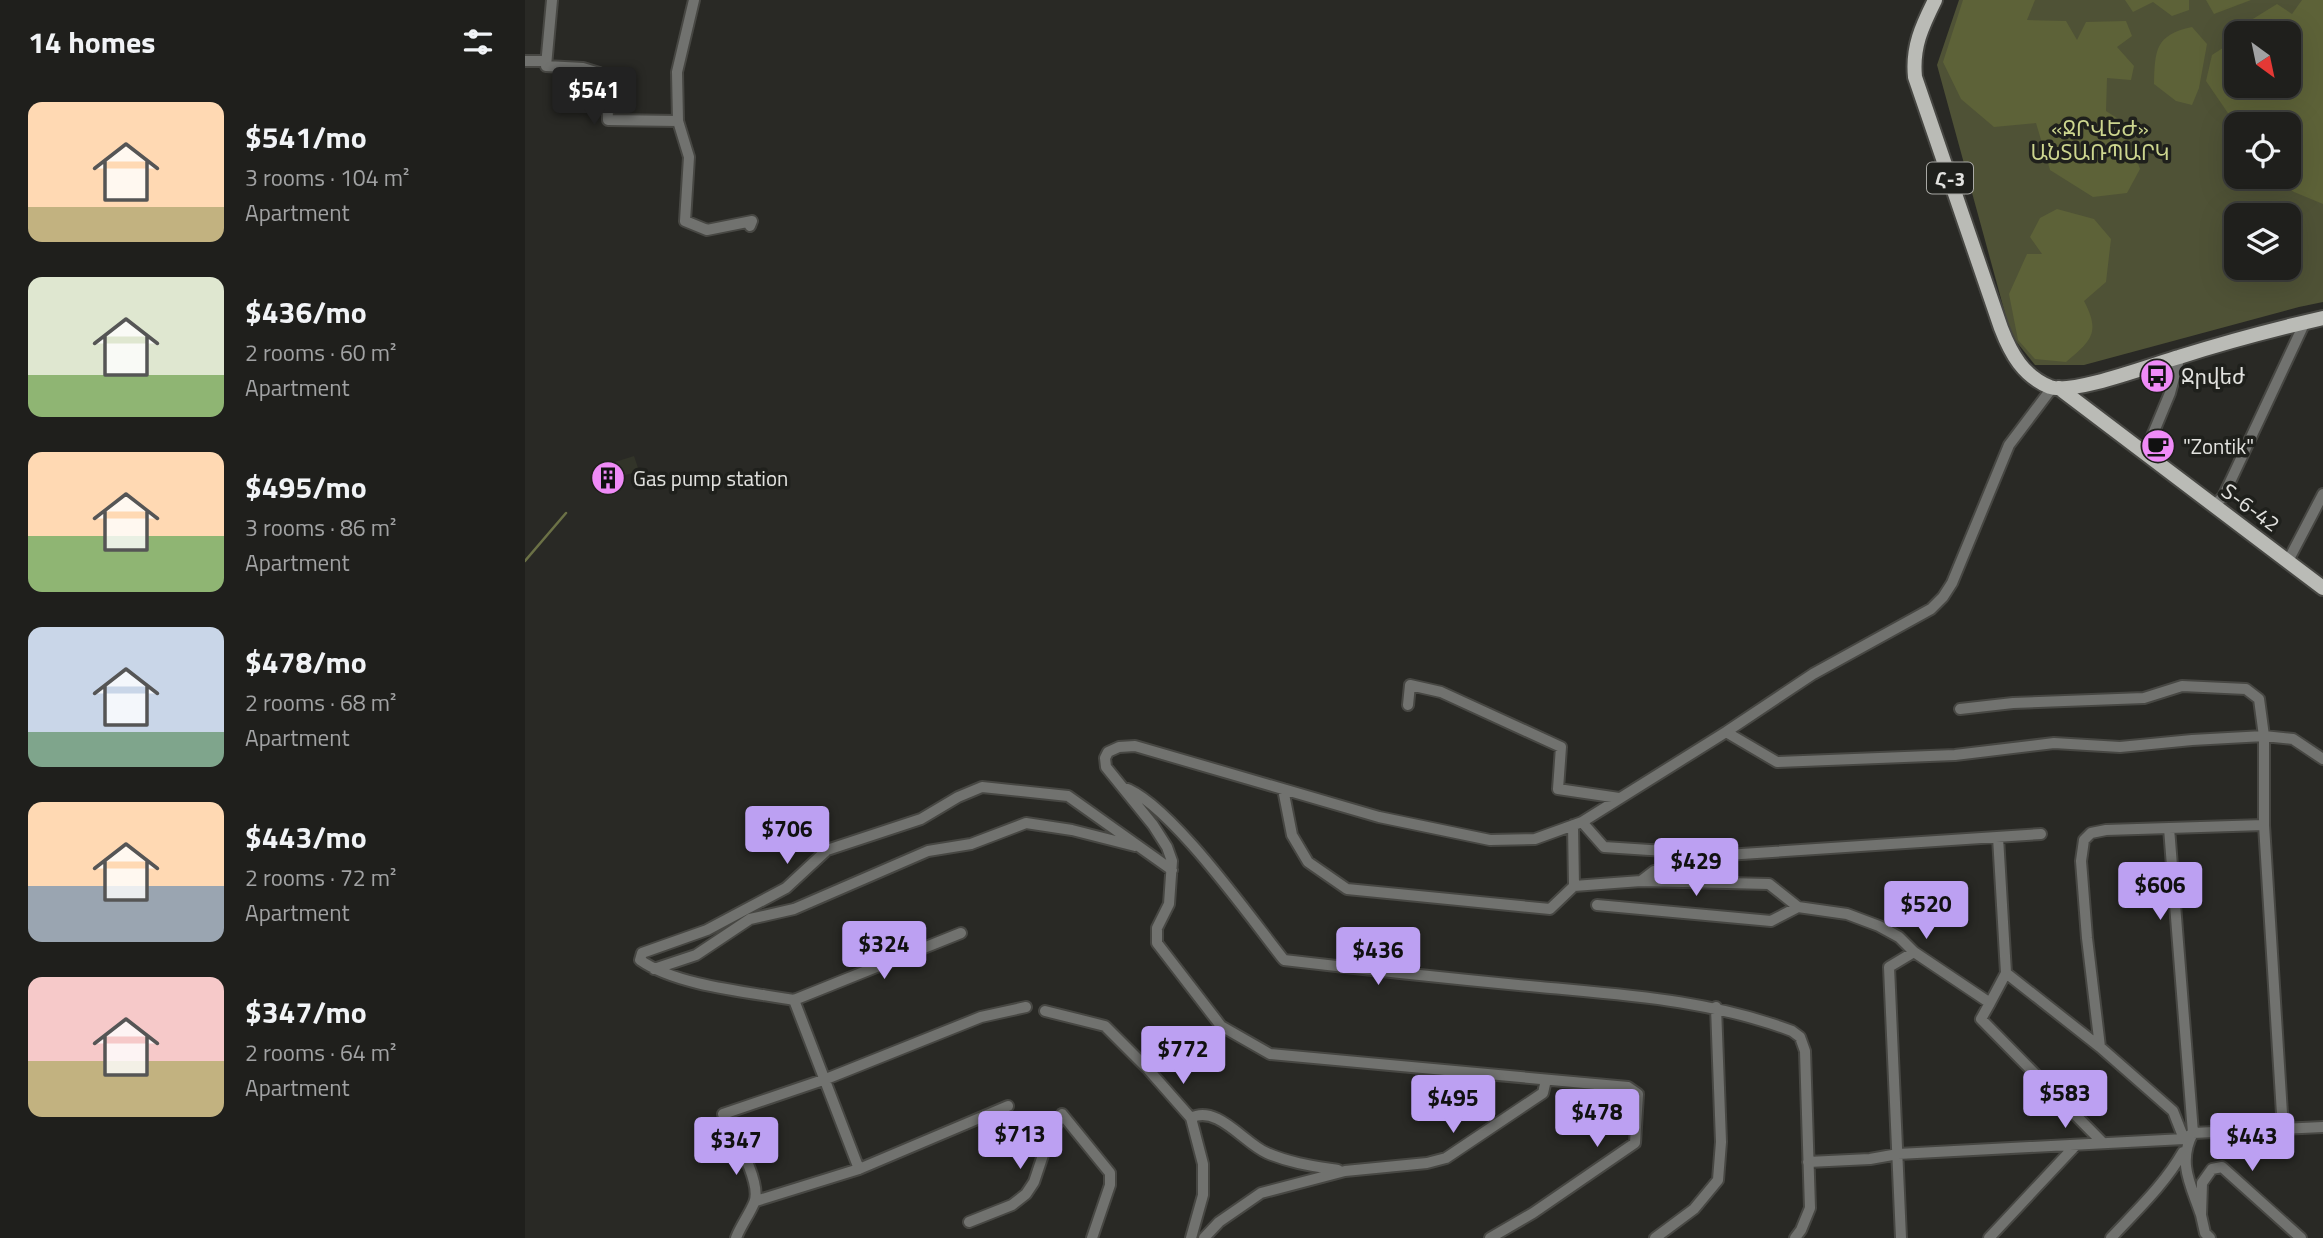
<!DOCTYPE html>
<meta charset="utf-8">
<style>
:root{--surface:#1f1f1c;--page:#2c2c29;--text:#f1f3f6;--muted:#a1a2a3;--line:#3c3d3b;--accent:#bca0f2}
body{margin:0;font-family:"Titillium Web","Noto Sans Armenian",sans-serif;background:var(--page);color:var(--text);height:100vh;display:flex;flex-direction:column;font-size:26px;white-space:nowrap}
*{box-sizing:border-box;margin:0}
p{font-size:23px;color:var(--muted)}
.icon{flex:none;width:38px;height:38px;fill:none;stroke:currentColor;stroke-width:2;stroke-linecap:round;stroke-linejoin:round}
.map{position:relative;flex:1;overflow:hidden}
.side{display:flex;flex-direction:column;background:var(--surface);width:525px}
.side>*{flex:none}
.needle{width:46px;rotate:147deg}
.fabs{position:absolute;left:1699px;top:21px;display:grid;gap:14px}
.fabs a{display:grid;place-items:center;width:77px;height:77px;border-radius:14px;background:var(--surface);box-shadow:0 7px 28px #0002,0 0 0 2px var(--line);font-size:35px}
.price{position:absolute;translate:-50% -60px;padding:0 16px;border-radius:7px;background:var(--accent);color:#111;font-size:23px;line-height:46px;filter:drop-shadow(0 2px 4px #0008)}
.price::after{content:'';position:absolute;left:50%;top:42px;width:21px;height:16px;margin-left:-10px;background:inherit;clip-path:polygon(0 0,100% 0,50% 100%)}
.price.selected{background:#222;color:#fff}
ul{padding:0;list-style:none}
li{display:flex;align-items:center;gap:21px;height:175px;padding:0 28px}
li span{display:grid;place-items:center;flex:none;width:196px;height:140px;border-radius:14px;color:#555}
li>.icon{margin-inline-start:auto}
span .icon{width:84px;height:84px;fill:#fffc;stroke-width:1}
li b{font-size:30px}
h2{display:flex;justify-content:space-between;align-items:center;height:84px;padding:0 28px;font-size:30px}
main{display:flex;flex:1;min-height:0}
.map>svg:first-child{display:block}
</style>
<main>
<section class="side">
<h2>14 homes<svg class="icon" aria-label="filters" viewBox="0 0 24 24"><path d="M4 7h16M4 17h16"/><circle cx="9" cy="7" r="2"/><circle cx="15" cy="17" r="2"/></svg></h2>
<ul>
<li><span style="background:linear-gradient(#ffd9b3 75%,#c2b280 0)"><svg class="icon" aria-label="home" viewBox="0 0 24 24"><path d="M3 11l9-7 9 7M6 9v11h12V9"/></svg></span><div><b>$541/mo</b><p>3 rooms · 104 m²</p><p>Apartment</p></div></li>
<li><span style="background:linear-gradient(#dfe7d0 70%,#8fb573 0)"><svg class="icon" aria-label="home" viewBox="0 0 24 24"><path d="M3 11l9-7 9 7M6 9v11h12V9"/></svg></span><div><b>$436/mo</b><p>2 rooms · 60 m²</p><p>Apartment</p></div></li>
<li><span style="background:linear-gradient(#ffd9b3 60%,#8fb573 0)"><svg class="icon" aria-label="home" viewBox="0 0 24 24"><path d="M3 11l9-7 9 7M6 9v11h12V9"/></svg></span><div><b>$495/mo</b><p>3 rooms · 86 m²</p><p>Apartment</p></div></li>
<li><span style="background:linear-gradient(#c9d6e8 75%,#7fa58c 0)"><svg class="icon" aria-label="home" viewBox="0 0 24 24"><path d="M3 11l9-7 9 7M6 9v11h12V9"/></svg></span><div><b>$478/mo</b><p>2 rooms · 68 m²</p><p>Apartment</p></div></li>
<li><span style="background:linear-gradient(#ffd9b3 60%,#9aa5b1 0)"><svg class="icon" aria-label="home" viewBox="0 0 24 24"><path d="M3 11l9-7 9 7M6 9v11h12V9"/></svg></span><div><b>$443/mo</b><p>2 rooms · 72 m²</p><p>Apartment</p></div></li>
<li><span style="background:linear-gradient(#f6c9c9 60%,#c2b280 0)"><svg class="icon" aria-label="home" viewBox="0 0 24 24"><path d="M3 11l9-7 9 7M6 9v11h12V9"/></svg></span><div><b>$347/mo</b><p>2 rooms · 64 m²</p><p>Apartment</p></div></li>
</ul>
</section>
<div class="map">
<svg width="1798" height="1238" viewBox="0 0 1798 1238">
<rect width="100%" height="100%" fill="#292925"/>
<!-- built -->
<path fill="#323429" d="M 109,456 L 114,471 L 81,481 L 77,466 Z"/>
<!-- green -->
<path fill="#4f5236" fill-rule="evenodd" d="M 1434,0 L 1798,0 L 1798,302 L 1774,307 L 1559,365 L 1510,365 L 1486,335 L 1412,65 ZM 1712,33 L 1764,33 L 1764,86 L 1712,86 ZM 1712,124 L 1764,124 L 1764,177 L 1712,177 ZM 1712,215 L 1764,215 L 1764,268 L 1712,268 Z"/>
<!-- forest -->
<path fill="#5d6238" fill-rule="evenodd" d="M 1438,0 L 1510,0 L 1502,20 L 1541,21 L 1552,40 L 1561,22 L 1601,21 L 1607,36 L 1592,47 L 1609,66 L 1606,80 L 1582,78 L 1581,111 L 1598,122 L 1615,169 L 1602,193 L 1568,197 L 1525,170 L 1511,123 L 1469,127 L 1436,99 L 1418,62 Z
M 1600,0 L 1664,0 L 1664,10 L 1647,16 L 1628,2 L 1608,12 Z
M 1681,0 L 1726,0 L 1689,14 Z
M 1777,0 L 1798,0 L 1798,204 L 1769,192 L 1747,177 L 1764,177 L 1764,124 L 1715,124 L 1707,119 L 1681,81 L 1687,55 L 1707,42 L 1710,30 L 1752,4 L 1767,14 ZM 1712,33 L 1764,33 L 1764,86 L 1712,86 Z
M 1667,27 L 1682,44 L 1674,88 L 1667,105 L 1651,101 L 1629,84 C 1630,50 1630,35 1667,27 Z
M 1532,209 L 1569,219 L 1586,239 L 1581,282 L 1559,301 C 1576,333 1566,341 1541,362 L 1510,359 L 1493,340 L 1484,294 L 1502,254 L 1517,254 L 1505,237 L 1515,218 Z"/>
<g fill="none" stroke-linecap="round" stroke-linejoin="round">
<!-- stream -->
<path stroke="#6b7146" stroke-width="2.5" d="M 0,561 L 41,513"/>
<!-- minor casing -->
<g stroke="#474743" stroke-width="14">
<path id="minor" d="M 27,0 L 21,66 L 58,68 L 74,73 L 82,85 L 83,120 L 153,121
M 169,0 L 152,72 L 153,121 L 164,157 L 160,221 L 182,230 L 227,221 L 225,226
M 0,61 L 21,61
M 1625,441 L 1645,393 L 1655,356
M 1688,506 L 1698,497 L 1780,322
M 1763,561 L 1798,494
M 883,705 L 885,685 L 916,692 L 1036,747 L 1033,789 L 1094,798
M 1435,709 L 1488,703 L 1619,698 L 1657,686 L 1721,689 L 1734,699 L 1739,736 L 1739,825 L 1758,1130
M 1201,732 L 1252,762 L 1430,755 L 1529,743 L 1595,747 L 1667,740 L 1739,736 L 1768,739 L 1798,759
M 597,787 C 642,799 727,920 759,960 C 844,970 930,979 1015,987 C 1101,995 1185,1000 1267,1031 L 1275,1037 L 1280,1051 L 1285,1208 L 1276,1230 L 1270,1238
M 758,789 L 767,835 L 783,862 L 822,889 L 1025,909 L 1049,886
M 1057,822 L 1079,847 L 1201,855 L 1516,834
M 1048,825 L 1049,886 L 1116,881
M 1739,825 L 1644,828 L 1668,1133 C 1652,1163 1666,1185 1676,1215 L 1677,1183 L 1687,1169 L 1697,1167 L 1776,1238
M 1201,855 L 1196,865 L 1129,871 L 1116,881 L 1244,884 L 1273,907 L 1322,914 L 1354,926 L 1374,937 L 1389,952 L 1465,1003 L 1481,973 L 1473,837
M 1072,905 L 1246,921 L 1273,907
M 129,969 L 171,955 L 225,919 L 269,909 L 403,851 L 446,844 L 501,823 L 547,830 L 610,846
M 1481,973 L 1575,1047 L 1648,1111 L 1659,1139
M 269,1000 L 436,933
M 1465,1003 L 1456,1019 L 1578,1143
M 520,1011 L 580,1026 L 622,1068 L 666,1118 L 678,1164 L 678,1195 L 666,1238
M 1575,1047 L 1562,938 L 1556,861 L 1559,840 L 1566,833 L 1581,830 L 1644,828
M 666,1118 C 692,1104 720,1144 742,1153 C 765,1163 788,1166 813,1170
M 1283,1162 L 1345,1159 L 1373,1154 L 1659,1139 L 1668,1133 L 1798,1127
M 334,1169 L 269,1000 C 224,992 152,986 115,960 L 117,953 L 182,930 L 261,888 L 302,850 L 396,819 L 433,797 L 457,787 L 543,796 L 647,870
M 231,1201 L 334,1169 L 483,1106
M 1676,1215 L 1680,1233 L 1685,1238
M 444,1222 L 487,1205 L 501,1194 L 509,1182 L 522,1143 L 537,1114 L 585,1173 L 585,1185 L 567,1238
M 211,1238 C 216,1225 224,1215 229,1203 C 238,1183 208,1134 198,1114 L 301,1079 L 456,1017 L 501,1007
M 679,1238 L 694,1222 L 736,1193 L 820,1171 L 902,1163 L 921,1158 L 1018,1093 L 1021,1080
M 965,1238 L 1008,1213 L 1110,1143 L 1113,1094 L 1103,1087 L 745,1054 L 696,1026 L 632,943 L 632,928 L 644,904 L 647,861 L 642,847 L 628,825 L 581,767 L 580,758 L 583,752 L 594,747 L 610,746 L 854,817 L 965,840 L 1010,839 L 1057,822 L 1201,732 L 1288,674 L 1406,609 L 1418,597 L 1427,583 L 1484,445 L 1527,388
M 1130,1238 L 1169,1209 L 1193,1180 L 1196,1142 L 1191,1007
M 1376,1238 L 1364,967 L 1389,952
M 1464,1238 L 1551,1145
M 1586,1238 C 1612,1210 1639,1185 1658,1152"/>
</g>
<!-- major casing -->
<g stroke="#474743" stroke-width="18">
<path id="major" d="M 1410,0 C 1397,26 1387,47 1390,77 L 1476,328 C 1486,354 1498,376 1525,387 C 1548,395 1629,364 1654,357 C 1701,342 1750,329 1798,318
M 1534,388 L 1798,588"/>
</g>
<!-- minor -->
<use href="#minor" stroke="#71726f" stroke-width="10"/>
<!-- major -->
<use href="#major" stroke="#babbb6" stroke-width="14"/>
</g>
<!-- icons -->
<defs>
<g id="bus-disc" transform="scale(1.75)"><circle r="9.5" fill="#ef8bf7" stroke="#1f201c"/><path d="M-5-6H5V4H4V6H2V4H-2V6H-4V4H-5ZM-3.5-4V0h7V-4ZM-3.5 1.2v1.5H-2V1.2ZM2 1.2v1.5H3.5V1.2Z" fill="#111"/></g>
<g id="cafe-disc" transform="scale(1.75)"><circle r="9.5" fill="#ef8bf7" stroke="#1f201c"/><path d="M-5.5-4.5H6V0H3Q3 3.5 0 3.5H-2.5Q-5.5 3.5-5.5 0ZM3-3.2v2h1.7v-2ZM-6 4.5H4V6H-6Z" fill="#111"/></g>
<g id="building-disc" transform="scale(1.75)"><circle r="9.5" fill="#ef8bf7" stroke="#1f201c"/><path d="M-4-6H4V6H1V3H-1V6H-4ZM-2.5-4.3h1.7v1.8h-1.7ZM.8-4.3h1.7v1.8H.8ZM-2.5-1h1.7V.8h-1.7ZM.8-1h1.7V.8H.8Z" fill="#111"/></g>
</defs>
<g fill-rule="evenodd">
<use href="#bus-disc" x="1632" y="376"/>
<use href="#cafe-disc" x="1633" y="446"/>
<use href="#building-disc" x="83" y="478"/>
</g>
<g text-anchor="middle" dominant-baseline="central" stroke-width="7" stroke-linejoin="round" paint-order="stroke">
<!-- shield labels -->
<rect fill="#1f201c" stroke="#a8a8a4" stroke-width="2" x="1402" y="162.5" width="46" height="31" rx="5"/>
<g font-size="19" font-weight="bold" fill="#e2e2df">
<text x="1425" y="178">Հ-3</text>
</g>
<!-- park labels -->
<g font-size="21" fill="#cdd68f" stroke="#1f201c">
<text x="1575" y="128">«ՋՐՎԵԺ»<tspan x="1575" dy="24">ԱՆՏԱՌՊԱՐԿ</tspan></text>
</g>
<!-- poi labels -->
<g font-size="21" fill="#e2e2df" stroke="#1f201c" text-anchor="start">
<text x="1656" y="376">Ջրվեժ</text>
<text x="1658" y="446">"Zontik"</text>
<text x="108" y="478">Gas pump station</text>
</g>
<!-- street labels -->
<g font-size="21" fill="#e2e2df" stroke="#1f201c">
<text transform="translate(1726 507) rotate(36)">Տ-6-42</text>
</g>
</g>
</svg>
<div class="fabs">
<a><svg class="needle" viewBox="-14 -14 28 28"><path d="M0-13l5 13h-10z" fill="#e53935"/><path d="M0 13l5-13h-10z" fill="#a1a2a3"/></svg></a>
<a><svg class="icon" aria-label="locate" viewBox="0 0 24 24"><circle cx="12" cy="12" r="6"/><path d="M12 2v4M12 18v4M2 12h4M18 12h4"/></svg></a>
<a><svg class="icon" aria-label="layers" viewBox="0 0 24 24"><path d="M12 4l9 5-9 5-9-5zM3 14l9 5 9-5"/></svg></a>
</div>
<b class="price selected" style="left:69px;top:127px">$541</b>
<b class="price" style="left:262px;top:866px">$706</b>
<b class="price" style="left:1171px;top:898px">$429</b>
<b class="price" style="left:1635px;top:922px">$606</b>
<b class="price" style="left:1401px;top:941px">$520</b>
<b class="price" style="left:359px;top:981px">$324</b>
<b class="price" style="left:853px;top:987px">$436</b>
<b class="price" style="left:658px;top:1086px">$772</b>
<b class="price" style="left:1540px;top:1130px">$583</b>
<b class="price" style="left:928px;top:1135px">$495</b>
<b class="price" style="left:1072px;top:1149px">$478</b>
<b class="price" style="left:495px;top:1171px">$713</b>
<b class="price" style="left:1727px;top:1173px">$443</b>
<b class="price" style="left:211px;top:1177px">$347</b>
</div>
</main>
